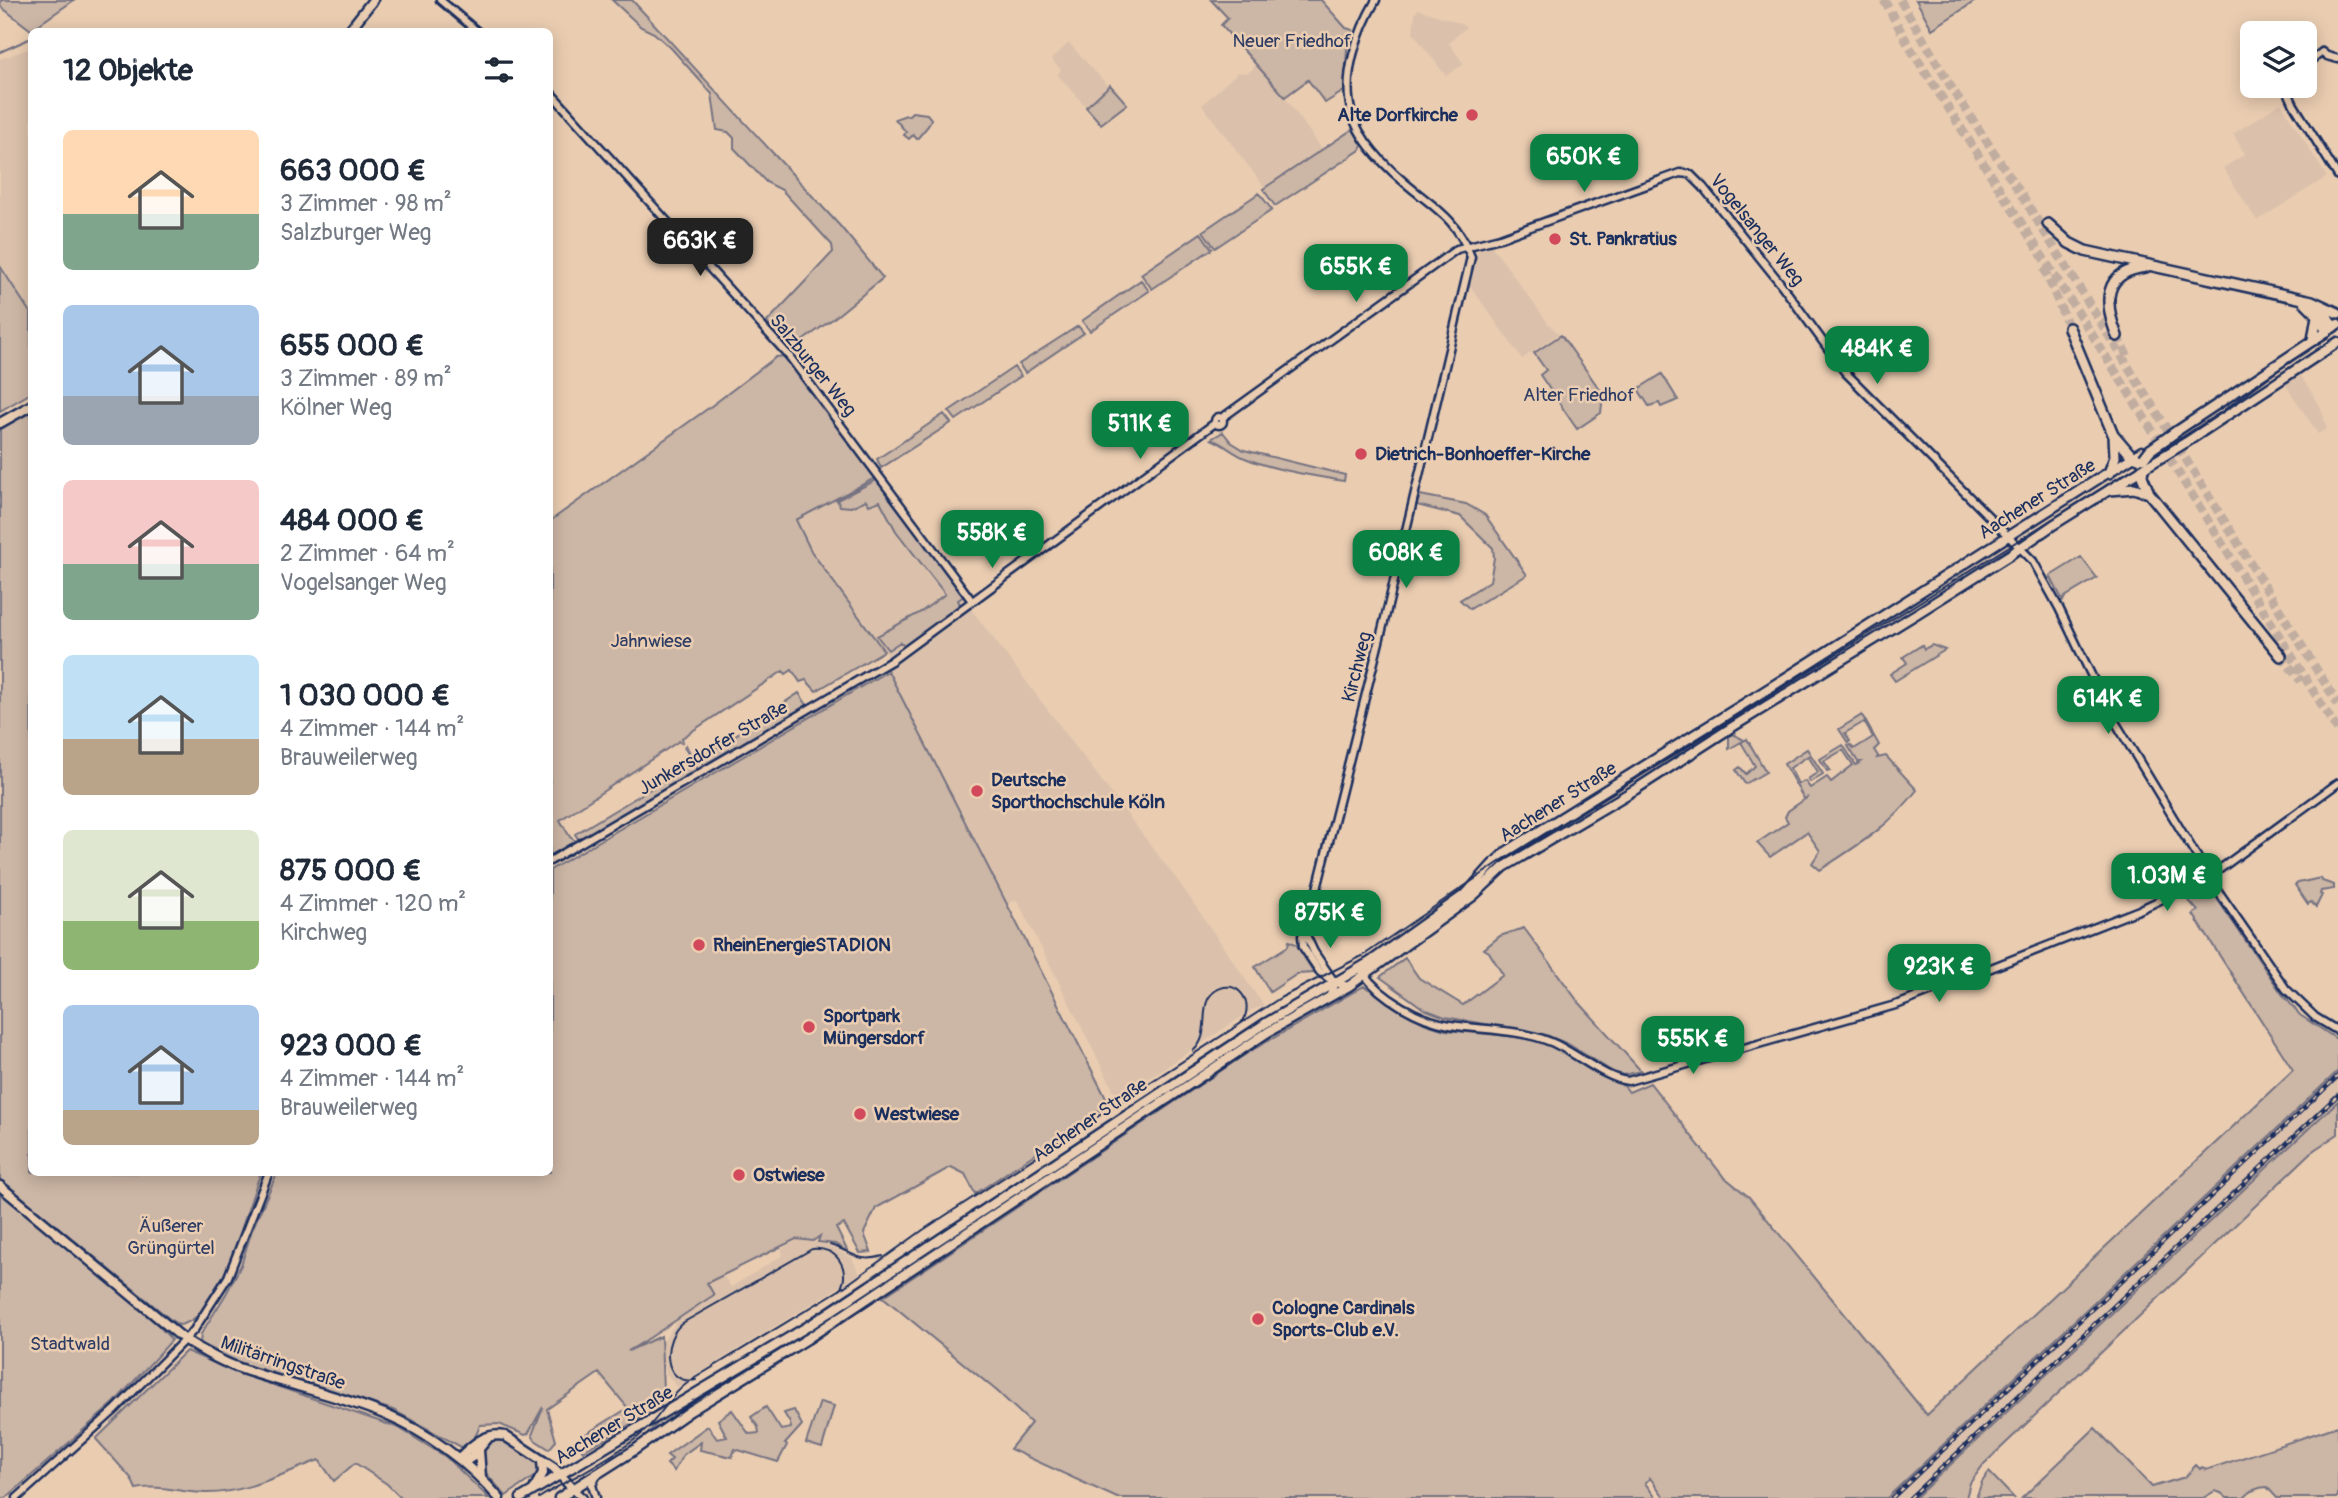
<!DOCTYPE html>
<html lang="de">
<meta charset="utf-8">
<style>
:root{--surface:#fff;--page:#f6f6f7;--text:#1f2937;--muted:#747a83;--accent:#0b8043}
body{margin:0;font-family:Pangolin,sans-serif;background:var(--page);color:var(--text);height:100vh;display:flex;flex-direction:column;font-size:26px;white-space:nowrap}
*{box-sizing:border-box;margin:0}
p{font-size:23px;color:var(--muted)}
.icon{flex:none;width:38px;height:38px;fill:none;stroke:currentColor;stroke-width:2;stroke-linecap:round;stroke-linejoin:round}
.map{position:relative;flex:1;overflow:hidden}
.drawer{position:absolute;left:28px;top:28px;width:525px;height:1148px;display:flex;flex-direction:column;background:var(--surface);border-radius:10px;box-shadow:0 4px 18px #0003}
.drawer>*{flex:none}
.buttons{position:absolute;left:2240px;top:21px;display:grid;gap:14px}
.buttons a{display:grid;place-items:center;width:77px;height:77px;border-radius:10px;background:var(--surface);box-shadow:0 4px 18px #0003;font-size:35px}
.price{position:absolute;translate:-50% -60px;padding:0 16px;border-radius:14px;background:var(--accent);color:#fff;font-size:23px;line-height:46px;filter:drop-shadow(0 2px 4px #0008)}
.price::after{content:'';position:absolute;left:50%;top:42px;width:21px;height:16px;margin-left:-10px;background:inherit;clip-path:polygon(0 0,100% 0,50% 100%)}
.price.current{background:#222;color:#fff}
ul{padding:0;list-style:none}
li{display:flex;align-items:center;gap:21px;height:175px;padding:0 35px}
li span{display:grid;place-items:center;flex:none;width:196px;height:140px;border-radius:10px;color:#555}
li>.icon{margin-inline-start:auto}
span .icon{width:84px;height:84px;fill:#fffc;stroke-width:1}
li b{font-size:30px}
h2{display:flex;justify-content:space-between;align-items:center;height:84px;padding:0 35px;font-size:30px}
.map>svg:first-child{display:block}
</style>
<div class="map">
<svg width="2338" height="1498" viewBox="0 0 2338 1498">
<rect width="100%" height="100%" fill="#eacdb1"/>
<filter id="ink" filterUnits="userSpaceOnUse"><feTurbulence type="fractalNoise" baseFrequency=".0143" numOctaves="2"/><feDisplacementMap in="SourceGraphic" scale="14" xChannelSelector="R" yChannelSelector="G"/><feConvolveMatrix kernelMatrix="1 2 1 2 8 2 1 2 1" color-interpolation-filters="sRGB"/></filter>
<g filter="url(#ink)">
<!-- built -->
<path fill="#dbc1ab" d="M 1418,9 L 1457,22 L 1466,27 L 1449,43 L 1464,64 L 1446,76 L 1413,33 L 1415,13 Z
M 1069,43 L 1109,87 L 1086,107 L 1057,74 L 1061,70 L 1051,59 Z
M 31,48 L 31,314 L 0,266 L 0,59 Z
M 1253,61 L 1285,97 L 1322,149 L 1265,188 L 1202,105 L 1238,72 L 1246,73 L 1251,71 L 1254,67 Z
M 2281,103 L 2327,177 L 2257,221 L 2223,168 L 2245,154 L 2233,134 Z
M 1491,245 L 1548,323 L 1559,334 L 1522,359 L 1468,283 L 1477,251 Z
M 2300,374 L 2321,408 L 2327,429 L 2318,434 L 2285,384 Z
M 875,478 L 927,551 L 1181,885 L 1264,1006 L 1252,1010 L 1118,1099 L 1017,900 L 933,937 L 838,760 L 817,712 L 885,672 L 888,656 L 811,551 L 796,520 Z
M 2338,1071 L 2338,1101 L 1915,1498 L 1887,1498 Z
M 805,1229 L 813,1242 L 832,1243 L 836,1249 L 852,1258 L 860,1274 L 677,1387 L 666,1374 L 662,1355 L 663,1342 L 678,1319 L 707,1283 L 722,1274 L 731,1287 L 783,1255 L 781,1249 L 796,1240 Z"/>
<!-- green -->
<path fill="#ccb6a5" stroke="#747282" stroke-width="2" d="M 1,0 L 74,0 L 31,30 L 0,6 Z
M 612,0 L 632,0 L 840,226 L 883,278 L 834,318 L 794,347 C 782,346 772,333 767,322 L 833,252 L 832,245 L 782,190 L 766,182 L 734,148 L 734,138 L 728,132 L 717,130 L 712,94 L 672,49 L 654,33 L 641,27 Z
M 1211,0 L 1321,0 L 1346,28 L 1353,30 L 1347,50 L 1344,91 L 1325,103 L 1308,80 L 1285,97 L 1221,25 L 1228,18 Z
M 1916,0 L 1977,0 L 1932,29 Z
M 1110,85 L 1127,104 L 1101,124 L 1086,107 Z
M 912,112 L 927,114 L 931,119 L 928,126 L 917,139 L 913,135 L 909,139 L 904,135 L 906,132 L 895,119 L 906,115 L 908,116 Z
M 1353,129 L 1362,145 L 1360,150 L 1275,206 L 1263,189 Z
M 1259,193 L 1272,210 L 1215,248 L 1203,231 Z
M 1201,233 L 1212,249 L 1152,289 L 1141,274 Z
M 0,266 L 31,314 L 31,393 L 0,411 Z
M 1141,280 L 1149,291 L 1090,331 L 1082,321 Z
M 1078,326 L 1084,333 L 1025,373 L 1019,364 Z
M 1561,335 L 1603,394 L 1601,413 L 1577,429 L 1540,375 L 1546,370 L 1534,353 Z
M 785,356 L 875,478 L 796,520 L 811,551 L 884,651 L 816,691 L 806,680 L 800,682 L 792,670 L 786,674 L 783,671 L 682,738 L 683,742 L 681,743 L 679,741 L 560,820 L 570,837 L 577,842 L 550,856 L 550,521 L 710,407 L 776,357 Z
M 1014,367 L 1021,376 L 956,420 L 949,411 Z
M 1662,374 L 1678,400 L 1661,407 L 1659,403 L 1649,406 L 1638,389 Z
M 31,411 L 32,1172 L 261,1173 C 245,1208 223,1319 179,1325 L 171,1320 L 0,1179 L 0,429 Z
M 944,414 L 951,423 L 881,468 L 877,459 Z
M 1223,432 L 1231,442 L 1244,450 L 1345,475 L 1344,481 C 1311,475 1276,471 1245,458 C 1233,453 1224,444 1211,439 Z
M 878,479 L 964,596 L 958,600 L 961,606 L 904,646 L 900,642 L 888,650 L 877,636 L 921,612 L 945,594 L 896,531 L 880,501 L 869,505 L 866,500 L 851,507 L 840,506 L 837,500 Z
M 1420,495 L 1466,504 L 1485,515 L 1527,575 L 1470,609 L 1460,600 L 1490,581 L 1494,558 L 1493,548 L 1460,516 L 1417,505 Z
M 2081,557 L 2097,578 L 2065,597 L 2063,601 L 2050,576 Z
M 1922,645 L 1924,649 L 1932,645 L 1945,650 L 1895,681 L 1890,674 L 1907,663 L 1903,657 Z
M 888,671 L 1109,1104 L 975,1194 L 965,1174 L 951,1167 L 876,1208 L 864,1233 L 871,1252 L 860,1253 L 844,1224 L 836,1228 L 848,1252 L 835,1244 L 818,1242 L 820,1236 L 813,1241 L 796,1239 L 707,1283 L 714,1295 C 685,1313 658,1334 628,1351 L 661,1336 L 663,1391 L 661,1407 L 583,1451 L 576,1440 L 628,1408 L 599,1373 L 547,1409 L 556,1441 L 549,1449 L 535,1440 L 532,1435 L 543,1407 L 528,1434 L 525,1435 L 499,1424 L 480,1425 C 477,1435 471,1445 461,1447 L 393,1410 L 243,1365 L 200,1343 L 201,1334 L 226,1294 L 241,1265 L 252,1230 L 277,1173 L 550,1172 L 550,870 Z
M 799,693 L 807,705 L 704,765 L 699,759 Z
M 1862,715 L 1879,745 L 1874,750 L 1878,756 L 1877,758 L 1886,756 L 1917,790 C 1889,827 1858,845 1820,870 L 1812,863 L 1820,851 L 1807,832 L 1770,857 L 1757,843 L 1788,822 L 1785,817 L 1788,811 L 1808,797 L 1804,799 L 1784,764 L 1807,749 L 1823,774 L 1810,782 L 1808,779 L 1818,772 L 1808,756 L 1790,768 L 1798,784 L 1805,781 L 1810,788 L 1827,777 L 1831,782 L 1853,765 L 1843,750 L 1824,761 L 1830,770 L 1827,771 L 1820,759 L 1843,745 L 1856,765 L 1861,762 L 1858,762 L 1848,746 L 1851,745 L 1854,749 L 1873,737 L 1864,722 L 1845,733 L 1850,741 L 1848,743 L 1839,729 Z
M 1733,734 L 1744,740 L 1742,742 L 1747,739 L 1766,772 L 1745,784 L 1736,770 L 1740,767 L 1746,774 L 1755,766 L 1741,742 L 1729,749 L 1729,736 Z
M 686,745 L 698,770 L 579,840 L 575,834 L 692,764 L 693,761 L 684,747 Z
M 2321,878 L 2322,881 L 2334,885 L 2334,889 L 2321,891 L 2320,894 L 2322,895 L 2316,907 L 2311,902 L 2308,904 L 2295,885 L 2298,883 Z
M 2203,884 L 2209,887 L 2282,994 L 2300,1015 L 2338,1040 L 2338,1071 L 1887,1498 L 1665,1498 L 1650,1478 L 1645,1483 L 1656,1498 L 1117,1498 L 1010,1449 L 1031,1423 L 998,1392 L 883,1297 L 1249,1052 L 1364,986 L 1407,1014 L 1424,1023 L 1445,1030 L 1509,1036 L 1548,1043 L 1625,1087 L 1629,1092 L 1650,1083 L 1723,1176 L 1749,1197 L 1927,1415 L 2293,1070 L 2193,914 L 2198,911 L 2184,895 Z
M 1524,928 L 1577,1000 L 1641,1071 L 1623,1075 L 1613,1072 L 1568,1044 L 1546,1035 L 1445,1017 L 1424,1009 L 1380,977 L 1405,958 L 1419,978 L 1463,1005 L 1503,975 L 1489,952 L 1484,949 L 1500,936 Z
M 1289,941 L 1296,944 L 1314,973 L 1297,974 L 1270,992 L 1255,967 L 1288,946 Z
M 2338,1101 L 2338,1134 L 2314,1150 L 1984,1464 L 1970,1483 L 1966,1498 L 1915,1498 Z
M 0,1188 L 50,1229 L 158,1325 L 172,1340 L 114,1403 L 6,1498 L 0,1498 Z
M 796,1340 L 695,1403 L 646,1439 L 645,1437 L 662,1418 L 788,1342 Z
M 186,1351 L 238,1373 L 399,1428 L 446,1457 L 489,1498 L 401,1498 L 387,1484 L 355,1463 L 334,1481 L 319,1460 C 284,1473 244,1494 205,1493 C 182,1493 159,1484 136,1489 L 131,1478 L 96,1439 Z
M 820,1402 L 834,1406 L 822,1448 L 806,1443 Z
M 766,1407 L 781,1430 L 791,1428 L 790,1423 L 784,1413 L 794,1410 L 802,1425 L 785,1444 L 787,1445 L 778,1462 L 735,1449 L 732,1457 L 700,1450 L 701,1442 L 683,1455 L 674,1471 L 667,1464 L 672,1459 L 667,1455 L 708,1426 L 717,1439 L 727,1437 L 718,1420 L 732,1410 L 749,1434 L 759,1433 L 758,1427 L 751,1417 Z
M 2338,1426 L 2338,1496 L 2336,1498 L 2277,1498 L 2267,1487 C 2257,1487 2250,1491 2244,1498 L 2227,1498 L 2221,1493 L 2215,1491 L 2203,1498 L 2022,1498 L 2095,1428 L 2152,1487 L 2185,1477 L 2196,1465 L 2200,1469 L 2202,1467 L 2206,1470 Z
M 500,1439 L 539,1462 L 541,1472 L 506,1496 L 483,1470 L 482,1451 L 489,1442 Z
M 1989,1472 L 2014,1498 L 1976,1498 L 1982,1482 Z"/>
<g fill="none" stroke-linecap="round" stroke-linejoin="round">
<!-- stream -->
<path stroke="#6d6d7f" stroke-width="2" d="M 0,52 L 29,39"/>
<!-- highway-tunnel -->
<path stroke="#c1ada0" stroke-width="9" stroke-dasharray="9 4.5" stroke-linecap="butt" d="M 1884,0 L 1909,46 L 2129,393 L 2338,731
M 1900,0 L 1953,90 L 2014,183 L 2338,704
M 2044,268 L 2069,328
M 2117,336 L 2129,359
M 2281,656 L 2301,681"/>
<!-- minor casing -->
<g stroke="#1b2f5e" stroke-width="11">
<path id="minor" d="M 440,0 L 478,32
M 2305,66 L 2322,52 L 2327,56 L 2338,59
M 2290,86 L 2289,94 L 2294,105 L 2338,176
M 550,92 L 789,356 L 972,601
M1215 421a4 4 0 1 1 8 0a4 4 0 1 1-8 0Z
M 1222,418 L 1457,249 L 1500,238 L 1680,173 L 1690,174 L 1703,187 L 1781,284 L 1845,372 L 2033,561 L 2059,608 L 2108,710 L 2216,888 L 2286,989 L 2315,1017 L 2338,1031
M 550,861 L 891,661 L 1215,423
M 1304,931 L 1314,952 L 1335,983 L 1329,997
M 1363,973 C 1381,998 1419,1020 1450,1025 C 1483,1030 1520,1029 1551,1042 C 1575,1052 1605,1079 1628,1081 L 1899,1004 L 2139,910 L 2209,877 L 2338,783
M 1349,986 L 1335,983 L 1320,972 L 1303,947 L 1302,936 L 1312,909 L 1388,606 L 1471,257 C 1456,217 1434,208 1404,182 C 1384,165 1359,139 1352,114 C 1341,76 1358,31 1376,0
M 573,1489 L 583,1498
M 17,1498 L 115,1410 L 194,1330 L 228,1277 L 269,1172
M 596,1498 L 592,1485 L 597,1474"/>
</g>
<!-- major casing -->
<g stroke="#1b2f5e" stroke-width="13">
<path id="major" d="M 348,32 L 373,0
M 0,423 L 32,405
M 2177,431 L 2338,324
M 2185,443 L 2338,342
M 0,1186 L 185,1340 C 203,1351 221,1362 242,1369 C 289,1385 338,1395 384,1414 C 429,1433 467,1461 499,1498
M 479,1450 L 481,1477
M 459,1458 C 472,1445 486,1432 505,1436 L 554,1468 L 573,1489
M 464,1462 L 472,1457 L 488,1438
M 535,1487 L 543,1473 L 542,1461
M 521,1498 L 810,1325 L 1266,1023 L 1370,962 L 1467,893 L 1492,865 L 1506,852 L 1771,687 L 2142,451
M 559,1498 L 633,1451 L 690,1411 L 807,1339 L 1268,1032 L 1349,986 L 1473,896 L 1504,867 L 1636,789 L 1729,729 L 1916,614 L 2011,554 L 2053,525 L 2146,467"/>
</g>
<!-- highway casing -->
<g stroke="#1b2f5e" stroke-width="14">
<path id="highway" d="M 2048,224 L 2069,243 L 2085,251 L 2312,301 L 2338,313
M 2303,300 L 2313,310 L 2327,331
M 2322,307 L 2333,327
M 2069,328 L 2113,434 L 2131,455 L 2149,462
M 2117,336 C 2104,303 2102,272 2146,267
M 2313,340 L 2317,316
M 2144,458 L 2142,476 L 2149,493 L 2281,656
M 2109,473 L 2115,457 L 2114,435
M 2110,490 L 2134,488 L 2149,493"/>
</g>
<!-- minor -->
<use href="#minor" stroke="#eacdb1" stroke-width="6"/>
<!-- major -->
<use href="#major" stroke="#eacdb1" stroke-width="8"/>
<!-- highway -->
<use href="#highway" stroke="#eacdb1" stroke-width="9"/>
<!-- tram -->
<path stroke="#1b2f5e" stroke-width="2" d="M 1193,1051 C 1213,1035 1196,1004 1215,991 C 1236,976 1257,1003 1241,1023
M 830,1245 C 852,1251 857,1264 883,1256
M 696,1380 C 661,1386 661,1338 684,1322 L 812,1249 C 836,1246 852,1269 840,1290
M 539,1498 C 571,1478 607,1461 638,1437 C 659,1421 668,1396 690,1381 L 841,1289 L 923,1230 L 1280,998 L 1364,955 L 1504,859 L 1623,787 L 2136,467 L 2221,412 L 2291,361 L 2338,331"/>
<!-- rail casing -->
<g stroke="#1b2f5e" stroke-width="4.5">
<path id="rail" d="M 1892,1498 L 2338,1076
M 1910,1498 L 2338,1095"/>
</g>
<!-- rail -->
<use href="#rail" stroke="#eacdb1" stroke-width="2" stroke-dasharray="5" stroke-linecap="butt"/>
<!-- major-bridge casing -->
<g stroke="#1b2f5e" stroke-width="13" stroke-linecap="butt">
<path id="major-bridge" d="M 2149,465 L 2185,443"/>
</g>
<!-- highway-bridge casing -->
<g stroke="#1b2f5e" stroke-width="14" stroke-linecap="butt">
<path id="highway-bridge" d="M 2144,458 L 2150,450 L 2177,431"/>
</g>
<!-- major-bridge -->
<use href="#major-bridge" stroke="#eacdb1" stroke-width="8"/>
<!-- highway-bridge -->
<use href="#highway-bridge" stroke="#eacdb1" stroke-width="9"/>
</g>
</g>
<!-- markers -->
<g fill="#d1495b" stroke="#eacdb1" stroke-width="2.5">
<circle cx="1472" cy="115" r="7"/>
<circle cx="1555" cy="239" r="7"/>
<circle cx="1361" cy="454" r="7"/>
<circle cx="977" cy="791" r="7"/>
<circle cx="699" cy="945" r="7"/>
<circle cx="809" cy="1027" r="7"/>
<circle cx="860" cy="1114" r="7"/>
<circle cx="739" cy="1175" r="7"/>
<circle cx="1258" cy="1319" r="7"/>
</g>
<g text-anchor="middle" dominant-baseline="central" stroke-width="5" stroke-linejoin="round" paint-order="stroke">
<!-- park labels -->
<g font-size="19" fill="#2d3c65" stroke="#eacdb1">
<text x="1292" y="41">Neuer Friedhof</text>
<text x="1579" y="395">Alter Friedhof</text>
<text x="651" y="641">Jahnwiese</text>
<text x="171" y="1226">Äußerer<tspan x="171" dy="22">Grüngürtel</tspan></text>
<text x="70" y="1344">Stadtwald</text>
</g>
<!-- poi labels -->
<g font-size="19" font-weight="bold" fill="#1b2f5e" stroke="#eacdb1" text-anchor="start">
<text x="1458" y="115" text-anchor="end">Alte Dorfkirche</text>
<text x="1569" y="239">St. Pankratius</text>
<text x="1375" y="454">Dietrich-Bonhoeffer-Kirche</text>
<text x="991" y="780">Deutsche<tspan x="991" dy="22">Sporthochschule Köln</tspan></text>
<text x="713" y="945">RheinEnergieSTADION</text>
<text x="823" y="1016">Sportpark<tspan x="823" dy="22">Müngersdorf</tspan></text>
<text x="874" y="1114">Westwiese</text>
<text x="753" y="1175">Ostwiese</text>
<text x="1272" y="1308">Cologne Cardinals<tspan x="1272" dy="22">Sports-Club e.V.</tspan></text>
</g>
<!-- street labels -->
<g font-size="19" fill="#1b2f5e" stroke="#eacdb1">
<text transform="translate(1757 230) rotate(51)">Vogelsanger Weg</text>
<text transform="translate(813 365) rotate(51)">Salzburger Weg</text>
<text transform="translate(2037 499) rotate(-32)">Aachener Straße</text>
<text transform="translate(1357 667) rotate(-76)">Kirchweg</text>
<text transform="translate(713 748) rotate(-30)">Junkersdorfer Straße</text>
<text transform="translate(1558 802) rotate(-32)">Aachener Straße</text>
<text transform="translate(1090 1120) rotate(-34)">Aachener Straße</text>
<text transform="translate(283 1363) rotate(19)">Militärringstraße</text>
<text transform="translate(614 1425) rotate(-31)">Aachener Straße</text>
</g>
</g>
</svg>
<div class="buttons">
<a><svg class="icon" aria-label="layers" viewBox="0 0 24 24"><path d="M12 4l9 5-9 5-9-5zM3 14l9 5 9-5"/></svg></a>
</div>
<b class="price" style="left:1584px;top:194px">650K €</b>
<b class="price current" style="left:700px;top:278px">663K €</b>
<b class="price" style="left:1356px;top:304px">655K €</b>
<b class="price" style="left:1877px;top:386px">484K €</b>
<b class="price" style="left:1140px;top:461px">511K €</b>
<b class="price" style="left:992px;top:570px">558K €</b>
<b class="price" style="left:1406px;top:590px">608K €</b>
<b class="price" style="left:2108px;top:736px">614K €</b>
<b class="price" style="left:2167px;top:913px">1.03M €</b>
<b class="price" style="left:1330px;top:950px">875K €</b>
<b class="price" style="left:1939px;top:1004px">923K €</b>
<b class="price" style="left:1693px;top:1076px">555K €</b>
<section class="drawer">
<h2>12 Objekte<svg class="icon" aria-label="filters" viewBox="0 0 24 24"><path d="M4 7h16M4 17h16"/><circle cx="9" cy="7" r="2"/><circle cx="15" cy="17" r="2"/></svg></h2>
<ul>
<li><span style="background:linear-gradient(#ffd9b3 60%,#7fa58c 0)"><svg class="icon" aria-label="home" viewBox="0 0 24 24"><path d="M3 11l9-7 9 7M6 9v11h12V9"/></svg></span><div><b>663 000 €</b><p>3 Zimmer · 98 m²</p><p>Salzburger Weg</p></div></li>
<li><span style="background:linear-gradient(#a9c7e8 65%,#9aa5b1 0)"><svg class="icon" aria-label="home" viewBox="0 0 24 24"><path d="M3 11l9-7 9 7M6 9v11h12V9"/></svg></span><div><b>655 000 €</b><p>3 Zimmer · 89 m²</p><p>Kölner Weg</p></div></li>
<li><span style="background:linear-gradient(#f6c9c9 60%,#7fa58c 0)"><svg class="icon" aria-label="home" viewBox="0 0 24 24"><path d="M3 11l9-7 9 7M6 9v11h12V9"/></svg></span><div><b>484 000 €</b><p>2 Zimmer · 64 m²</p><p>Vogelsanger Weg</p></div></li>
<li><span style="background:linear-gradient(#bfe0f5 60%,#b9a48a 0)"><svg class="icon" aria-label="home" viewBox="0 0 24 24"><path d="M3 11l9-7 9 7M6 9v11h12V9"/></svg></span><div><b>1 030 000 €</b><p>4 Zimmer · 144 m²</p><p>Brauweilerweg</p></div></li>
<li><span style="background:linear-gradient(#dfe7d0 65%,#8fb573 0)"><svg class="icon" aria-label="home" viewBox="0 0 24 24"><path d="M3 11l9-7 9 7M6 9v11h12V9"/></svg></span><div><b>875 000 €</b><p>4 Zimmer · 120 m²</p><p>Kirchweg</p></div></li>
<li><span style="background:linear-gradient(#a9c7e8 75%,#b9a48a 0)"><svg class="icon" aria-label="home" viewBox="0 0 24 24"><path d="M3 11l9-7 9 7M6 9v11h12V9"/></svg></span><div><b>923 000 €</b><p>4 Zimmer · 144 m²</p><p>Brauweilerweg</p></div></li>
</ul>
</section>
</div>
